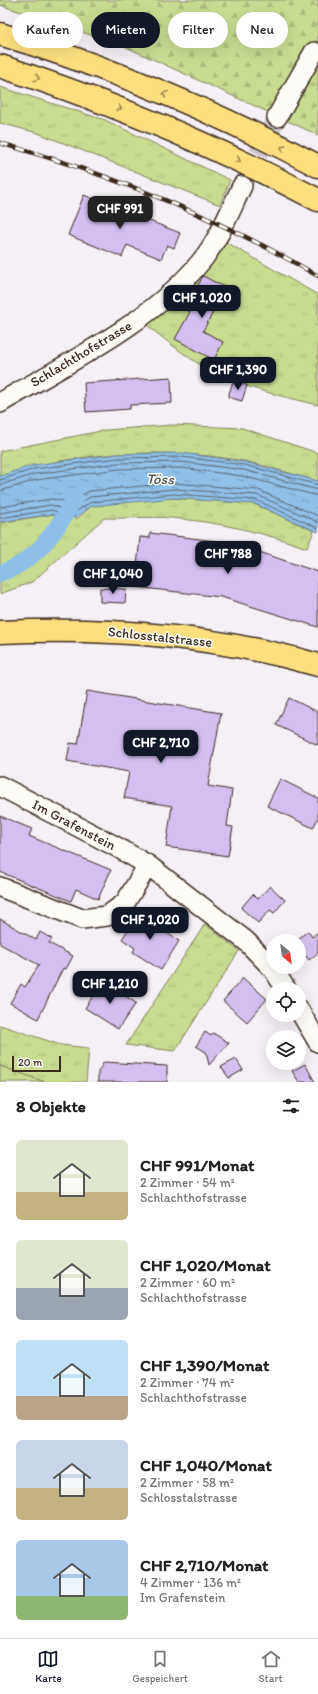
<!DOCTYPE html>
<html lang="de">
<meta charset="utf-8">
<style>
:root{--surface:#fff;--page:#f2f2f2;--text:#222;--muted:#767676;--line:#e0e0e0;--accent:#111827}
body{margin:0;font-family:Itim,sans-serif;background:var(--page);color:var(--text);height:100vh;display:flex;flex-direction:column;font-size:15px;white-space:nowrap}
*{box-sizing:border-box;margin:0}
p{font-size:13px;color:var(--muted)}
.icon{flex:none;width:22px;height:22px;fill:none;stroke:currentColor;stroke-width:2;stroke-linecap:round;stroke-linejoin:round}
.map{position:relative;height:1082px;overflow:hidden}
.details{display:flex;flex-direction:column;background:var(--surface);flex:1}
.details>*{flex:none}
.top-card{position:absolute;left:12px;top:12px;width:294px;height:36px;display:flex;gap:8px}
.needle{width:26px;rotate:151deg}
.buttons{position:absolute;left:266px;top:934px;display:grid;gap:8px}
.buttons a{display:grid;place-items:center;width:40px;height:40px;border-radius:50%;background:var(--surface);box-shadow:0 4px 16px #0002;font-size:20px}
.scale{position:absolute;left:12px;bottom:10px;width:49px;box-sizing:border-box;padding-left:4px;border:2px solid #3b2a1e;border-top:0;font-size:11px;line-height:14px;white-space:nowrap;color:#3b2a1e;-webkit-text-stroke:3px #fdfcf7;paint-order:stroke}
.price{position:absolute;translate:-50% -34px;padding:0 9px;border-radius:8px;background:var(--accent);color:#fff;font-size:13px;line-height:26px;filter:drop-shadow(0 1px 2px #0008)}
.price::after{content:'';position:absolute;left:50%;top:24px;width:12px;height:9px;margin-left:-6px;background:inherit;clip-path:polygon(0 0,100% 0,50% 100%)}
.price.current{background:#222;color:#fff}
ul{padding:0;list-style:none}
li{display:flex;align-items:center;gap:12px;height:100px;padding:0 16px}
li span{display:grid;place-items:center;flex:none;width:112px;height:80px;border-radius:6px;color:#555}
li>.icon{margin-inline-start:auto}
span .icon{width:48px;height:48px;fill:#fffc;stroke-width:1}
li b{font-size:17px}
h2{display:flex;justify-content:space-between;align-items:center;height:48px;padding:0 16px;font-size:17px}
.chip{padding:0 14px;border-radius:18px;background:var(--surface);box-shadow:0 4px 16px #0002;font-size:14px;line-height:36px}
.chip.current{background:var(--accent);color:#fff}
.tabs{display:flex;justify-content:space-around;align-items:center;height:56px;border-top:1px solid var(--line);background:var(--surface);font-size:11px;color:var(--muted)}
.tabs a{display:grid;justify-items:center;gap:2px}
.tabs .current{color:var(--accent)}
.map>svg:first-child{display:block}
</style>
<div class="map">
<svg width="318" height="1082" viewBox="0 0 318 1082">
<defs>
<pattern id="grass-tufts" width="24" height="20" patternUnits="userSpaceOnUse"><rect width="24" height="20" fill="#c8dc91"/><path d="M3 7l-1-3M5 7V3M7 7l1-3M15 17l-1-3M17 17v-4M19 17l1-3" fill="none" stroke="#adbd7d"/></pattern>
<pattern id="forest-firs" width="22" height="20" patternUnits="userSpaceOnUse"><rect width="22" height="20" fill="#c8dc91"/><path d="M5 1l3.5 6h-7zM16 11l3.5 6h-7z" fill="#adbd7d"/></pattern>
<pattern id="water-ripples" width="26" height="14" patternUnits="userSpaceOnUse"><rect width="26" height="14" fill="#8ec0ea"/><path d="M2 4q2-2 4 0t4 0M15 11q2-2 4 0t4 0" fill="none" stroke="#759cbd"/></pattern>
</defs>
<rect width="100%" height="100%" fill="#f5f0f6"/>
<filter id="ink" filterUnits="userSpaceOnUse"><feTurbulence type="fractalNoise" baseFrequency=".025" numOctaves="2"/><feDisplacementMap in="SourceGraphic" scale="8" xChannelSelector="R" yChannelSelector="G"/><feConvolveMatrix kernelMatrix="1 2 1 2 8 2 1 2 1" color-interpolation-filters="sRGB"/></filter>
<g filter="url(#ink)">
<!-- grass -->
<path fill="url(#grass-tufts)" stroke="#828358" d="M 0,87 L 105,120 L 230,180 L 220,205 L 38,133 L 0,123 Z
M 217,237 L 318,295 L 318,405 C 287,397 254,391 224,377 C 193,364 166,340 139,319 Z
M 172,425 L 242,428 L 318,453 L 318,481 C 294,475 269,466 244,461 C 165,447 76,451 0,476 L 0,451 L 106,430 Z
M 173,498 L 254,504 L 314,531 L 307,548 C 262,532 218,522 171,518 C 149,516 126,519 104,518 L 32,582 L 0,594 L 0,523 L 54,514 L 55,517 L 78,518 L 91,506 L 153,499 Z
M 205,924 L 239,951 L 175,1051 L 126,1045 Z
M 0,1025 L 61,1045 L 89,1048 L 86,1082 L 45,1082 L 0,1066 Z"/>
<!-- forest -->
<path fill="url(#forest-firs)" stroke="#828358" d="M 0,0 L 318,0 L 318,135 L 124,46 L 0,5 Z
M 0,1066 L 45,1082 L 0,1082 Z"/>
<!-- water -->
<path fill="url(#water-ripples)" stroke="#6d8498" d="M 182,453 L 245,462 L 318,481 L 318,532 L 255,504 L 174,498 L 92,506 L 76,517 L 57,517 L 53,514 L 0,522 L 0,476 L 33,465 L 118,454 Z"/>
<g fill="none" stroke-linecap="round" stroke-linejoin="round">
<!-- shore -->
<path stroke="#5c6670" stroke-width="1" d="M 0,480 L 34,469 L 118,458 L 182,457 L 245,465 L 318,485
M 0,485 L 35,474 L 118,463 L 182,462 L 244,470 L 318,490
M 0,491 L 36,480 L 119,469 L 181,468 L 242,476 L 318,496
M 0,507 L 51,499 L 71,502 L 89,491 L 174,483 L 258,490 L 318,516
M 0,513 L 51,505 L 60,508 L 72,508 L 90,497 L 174,489 L 257,495 L 318,522
M 0,518 L 52,510 L 59,513 L 74,513 L 91,502 L 174,494 L 256,500 L 318,528"/>
<!-- canal -->
<path stroke="#8ec0ea" stroke-width="17" d="M 0,573 C 36,563 58,528 75,498"/>
</g>
<!-- building -->
<path fill="#d4c0f0" stroke="#3b2a1e" d="M 84,195 L 180,233 L 174,248 L 167,245 L 161,259 L 127,245 L 122,257 L 68,235 Z
M 203,276 L 226,288 L 203,331 L 223,342 L 214,360 L 175,339 L 190,312 L 185,309 Z
M 171,377 L 172,403 L 130,405 L 130,409 L 86,412 L 84,383 Z
M 233,381 L 247,385 L 242,401 L 228,397 Z
M 150,533 L 233,543 L 318,572 L 318,627 L 221,597 L 135,587 L 140,537 L 150,538 Z
M 100,588 L 126,589 L 125,603 L 100,602 Z
M 87,691 L 221,713 L 208,786 L 232,790 L 227,826 L 233,827 L 228,856 L 166,847 L 172,806 L 124,798 L 129,772 L 67,761 L 70,743 L 78,744 Z
M 289,698 L 318,712 L 318,745 L 276,725 Z
M 280,779 L 318,798 L 318,818 L 313,828 L 267,806 Z
M 0,816 L 32,829 L 29,836 L 111,870 L 98,899 L 76,889 L 71,901 L 0,872 Z
M 270,886 L 285,900 L 274,913 L 270,910 L 258,923 L 241,908 L 253,894 L 258,899 Z
M 141,910 L 154,919 L 152,923 L 179,941 L 161,970 L 133,952 L 135,948 L 122,939 Z
M 0,919 L 36,940 L 40,932 L 52,939 L 49,943 L 73,956 L 66,969 L 63,968 L 38,1019 L 10,1003 L 21,984 L 25,987 L 39,965 L 0,944 Z
M 308,931 L 312,937 L 318,932 L 318,953 L 309,960 L 306,956 L 299,962 L 299,938 Z
M 243,978 L 267,999 L 247,1022 L 223,1001 Z
M 103,981 L 136,1003 L 118,1029 L 85,1008 Z
M 205,1032 L 211,1036 L 213,1033 L 229,1043 L 209,1065 L 206,1052 L 196,1046 Z
M 236,1059 L 243,1070 L 229,1078 L 221,1067 Z
M 104,1062 L 167,1066 L 167,1082 L 98,1082 L 98,1072 Z
M 305,1064 L 315,1082 L 299,1082 L 292,1071 Z"/>
<g fill="none" stroke-linecap="round" stroke-linejoin="round">
<!-- minor-tunnel -->
<path stroke="#d0c8cb" stroke-width="19" stroke-dasharray="19 10" stroke-linecap="butt" d="M 245,180 L 277,117"/>
<!-- minor casing -->
<g stroke="#3b2a1e" stroke-width="22">
<path id="minor" d="M 277,117 L 314,52
M 0,403 C 69,362 153,322 203,259 C 220,237 230,211 242,186
M 0,786 L 115,846 L 148,865 L 246,941 L 273,969 L 286,989
M 0,887 L 82,919 L 107,916 L 125,903 L 148,865
M 299,1010 L 318,1042"/>
</g>
<!-- major casing -->
<g stroke="#3b2a1e" stroke-width="25">
<path id="major" d="M 0,632 C 107,627 215,635 318,665"/>
</g>
<!-- highway casing -->
<g stroke="#3b2a1e" stroke-width="25">
<path id="highway" d="M 0,34 C 110,67 216,112 318,166
M 0,66 C 110,102 216,146 318,200"/>
</g>
<!-- minor -->
<use href="#minor" stroke="#fdfcf7" stroke-width="19"/>
<!-- major -->
<use href="#major" stroke="#fedf80" stroke-width="22"/>
<!-- highway -->
<use href="#highway" stroke="#fedf80" stroke-width="22"/>
<!-- rail casing -->
<g stroke="#3b2a1e" stroke-width="4.5">
<path id="rail" d="M 0,143 C 110,174 219,218 318,276"/>
</g>
<!-- rail -->
<use href="#rail" stroke="#fdfcf7" stroke-width="3" stroke-dasharray="9" stroke-linecap="butt"/>
</g>
<!-- one-way arrows -->
<defs><path id="oneway-chevron" d="M-2-3.5L2.5 0L-2 3.5" fill="none" stroke-width="1.6" stroke-linecap="round" stroke-linejoin="round"/></defs>
<g stroke="#9c844f">
<use href="#oneway-chevron" transform="translate(37 78) rotate(18)"/>
<use href="#oneway-chevron" transform="translate(165 94) rotate(-158)"/>
<use href="#oneway-chevron" transform="translate(119 108) rotate(21)"/>
<use href="#oneway-chevron" transform="translate(283 148) rotate(-154)"/>
<use href="#oneway-chevron" transform="translate(238 160) rotate(25)"/>
</g>
</g>
<g text-anchor="middle" dominant-baseline="central" stroke-width="3" stroke-linejoin="round" paint-order="stroke">
<!-- street labels -->
<g font-size="14" fill="#3b2a1e" stroke="#fdfcf7">
<text transform="translate(81 354) rotate(-31)">Schlachthofstrasse</text>
<text transform="translate(160 637) rotate(6)">Schlosstalstrasse</text>
<text transform="translate(74 825) rotate(28)">Im Grafenstein</text>
</g>
<!-- water labels -->
<g font-size="15" font-style="italic" fill="#54575b" stroke="#fdfcf7">
<text transform="translate(160 479) rotate(1)">Töss</text>
</g>
</g>
</svg>
<div class="buttons">
<a><svg class="needle" viewBox="-14 -14 28 28"><path d="M0-13l5 13h-10z" fill="#e53935"/><path d="M0 13l5-13h-10z" fill="#767676"/></svg></a>
<a><svg class="icon" aria-label="locate" viewBox="0 0 24 24"><circle cx="12" cy="12" r="6"/><path d="M12 2v4M12 18v4M2 12h4M18 12h4"/></svg></a>
<a><svg class="icon" aria-label="layers" viewBox="0 0 24 24"><path d="M12 4l9 5-9 5-9-5zM3 14l9 5 9-5"/></svg></a>
</div>
<div class="scale">20 m</div>
<b class="price current" style="left:120px;top:230px">CHF 991</b>
<b class="price" style="left:202px;top:319px">CHF 1,020</b>
<b class="price" style="left:238px;top:391px">CHF 1,390</b>
<b class="price" style="left:228px;top:575px">CHF 788</b>
<b class="price" style="left:113px;top:595px">CHF 1,040</b>
<b class="price" style="left:161px;top:764px">CHF 2,710</b>
<b class="price" style="left:150px;top:941px">CHF 1,020</b>
<b class="price" style="left:110px;top:1005px">CHF 1,210</b>
<div class="top-card">
<a class="chip">Kaufen</a>
<a class="chip current">Mieten</a>
<a class="chip">Filter</a>
<a class="chip">Neu</a>
</div>
</div>
<section class="details">
<h2>8 Objekte<svg class="icon" aria-label="filters" viewBox="0 0 24 24"><path d="M4 7h16M4 17h16"/><circle cx="9" cy="7" r="2"/><circle cx="15" cy="17" r="2"/></svg></h2>
<ul>
<li><span style="background:linear-gradient(#dfe7d0 65%,#c2b280 0)"><svg class="icon" aria-label="home" viewBox="0 0 24 24"><path d="M3 11l9-7 9 7M6 9v11h12V9"/></svg></span><div><b>CHF 991/Monat</b><p>2 Zimmer · 54 m²</p><p>Schlachthofstrasse</p></div></li>
<li><span style="background:linear-gradient(#dfe7d0 60%,#9aa5b1 0)"><svg class="icon" aria-label="home" viewBox="0 0 24 24"><path d="M3 11l9-7 9 7M6 9v11h12V9"/></svg></span><div><b>CHF 1,020/Monat</b><p>2 Zimmer · 60 m²</p><p>Schlachthofstrasse</p></div></li>
<li><span style="background:linear-gradient(#bfe0f5 70%,#b9a48a 0)"><svg class="icon" aria-label="home" viewBox="0 0 24 24"><path d="M3 11l9-7 9 7M6 9v11h12V9"/></svg></span><div><b>CHF 1,390/Monat</b><p>2 Zimmer · 74 m²</p><p>Schlachthofstrasse</p></div></li>
<li><span style="background:linear-gradient(#c9d6e8 60%,#c2b280 0)"><svg class="icon" aria-label="home" viewBox="0 0 24 24"><path d="M3 11l9-7 9 7M6 9v11h12V9"/></svg></span><div><b>CHF 1,040/Monat</b><p>2 Zimmer · 58 m²</p><p>Schlosstalstrasse</p></div></li>
<li><span style="background:linear-gradient(#a9c7e8 70%,#8fb573 0)"><svg class="icon" aria-label="home" viewBox="0 0 24 24"><path d="M3 11l9-7 9 7M6 9v11h12V9"/></svg></span><div><b>CHF 2,710/Monat</b><p>4 Zimmer · 136 m²</p><p>Im Grafenstein</p></div></li>
</ul>
</section>
<nav class="tabs">
<a class="current"><svg class="icon" aria-label="map" viewBox="0 0 24 24"><path d="M3 6l6-2 6 2 6-2v14l-6 2-6-2-6 2zM9 4v14M15 6v14"/></svg>Karte</a>
<a><svg class="icon" aria-label="saved" viewBox="0 0 24 24"><path d="M7 4h10v16l-5-4-5 4z"/></svg>Gespeichert</a>
<a><svg class="icon" aria-label="home" viewBox="0 0 24 24"><path d="M3 11l9-7 9 7M6 9v11h12V9"/></svg>Start</a>
</nav>
